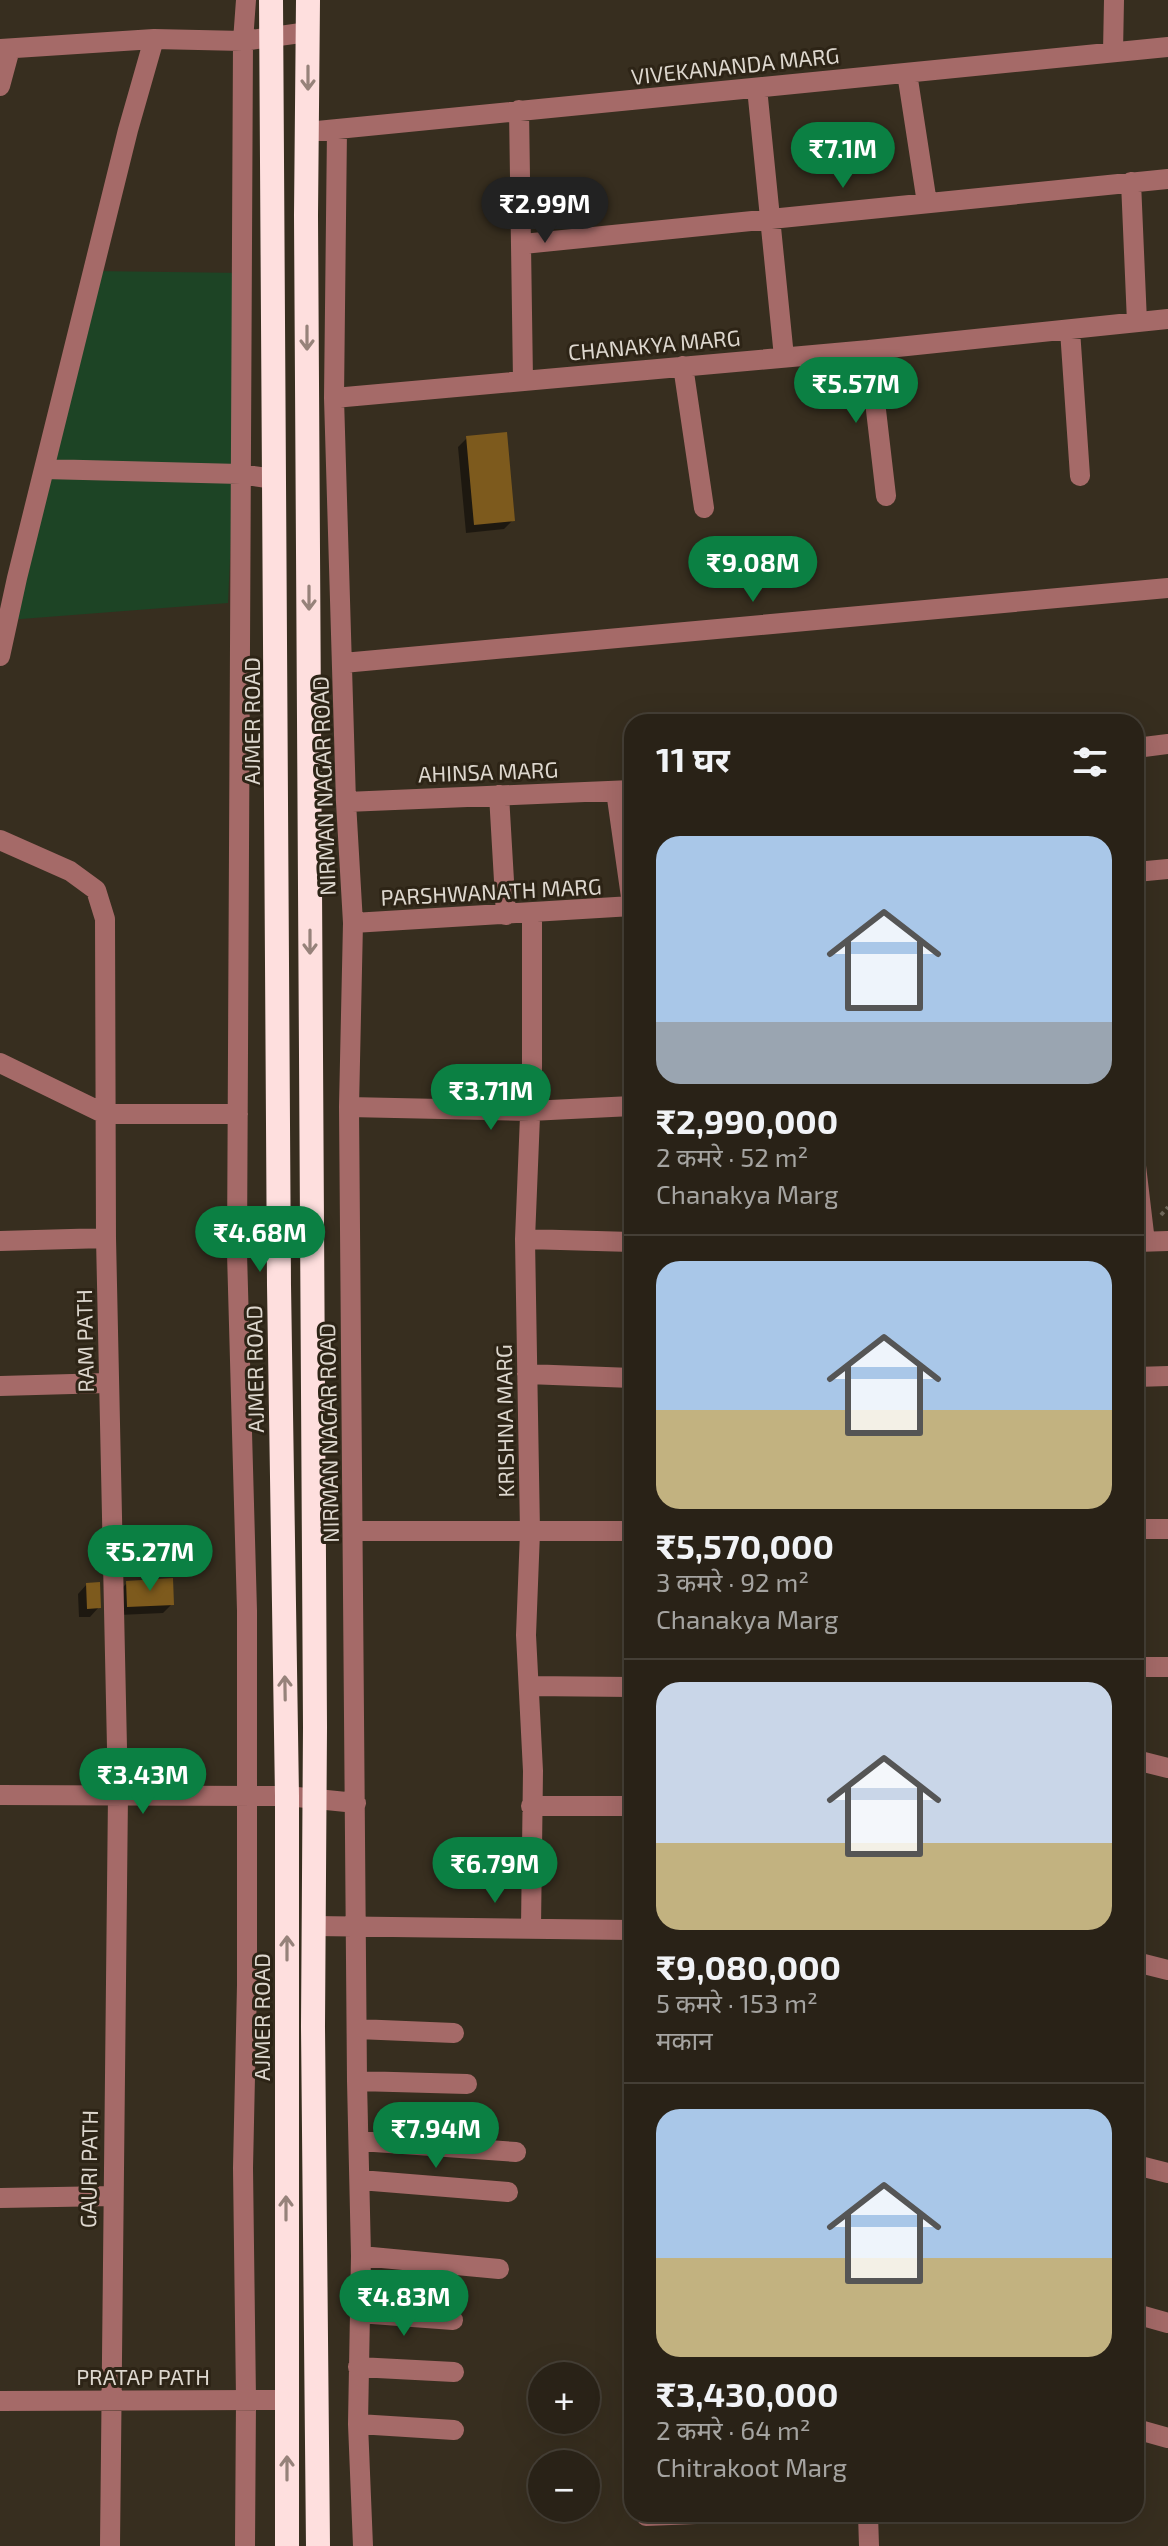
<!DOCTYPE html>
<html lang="hi">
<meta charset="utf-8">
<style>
:root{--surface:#292217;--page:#312a20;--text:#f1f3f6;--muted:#a5a4a1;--line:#453f36;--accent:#0b8043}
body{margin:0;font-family:"Exo 2","Noto Sans Devanagari",sans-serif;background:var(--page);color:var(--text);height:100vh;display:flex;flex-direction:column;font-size:30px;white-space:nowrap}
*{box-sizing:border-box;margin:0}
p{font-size:26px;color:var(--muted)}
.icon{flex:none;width:44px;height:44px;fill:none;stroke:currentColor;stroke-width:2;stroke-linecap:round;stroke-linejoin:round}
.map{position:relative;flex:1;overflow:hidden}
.details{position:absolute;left:624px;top:714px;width:520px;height:1808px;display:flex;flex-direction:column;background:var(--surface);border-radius:24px;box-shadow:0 8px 32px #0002,0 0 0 2px var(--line)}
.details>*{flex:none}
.buttons{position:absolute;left:528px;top:2362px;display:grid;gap:16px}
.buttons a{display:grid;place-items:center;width:72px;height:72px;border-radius:50%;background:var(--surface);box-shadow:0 8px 32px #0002,0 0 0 2px var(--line);font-size:40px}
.price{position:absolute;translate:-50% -68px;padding:0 18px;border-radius:28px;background:var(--accent);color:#fff;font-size:26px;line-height:52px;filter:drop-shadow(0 2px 4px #0008)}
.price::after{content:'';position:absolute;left:50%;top:48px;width:24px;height:18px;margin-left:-12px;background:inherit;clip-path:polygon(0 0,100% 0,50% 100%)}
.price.active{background:#222;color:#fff}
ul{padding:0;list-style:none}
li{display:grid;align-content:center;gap:16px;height:424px;padding:0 32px}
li+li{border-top:2px solid var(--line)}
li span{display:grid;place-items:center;height:248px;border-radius:24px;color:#555}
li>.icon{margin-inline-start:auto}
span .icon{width:144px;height:144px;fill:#fffc;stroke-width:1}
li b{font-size:34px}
h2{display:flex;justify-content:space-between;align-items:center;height:96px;padding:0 32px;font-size:34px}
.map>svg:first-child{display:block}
</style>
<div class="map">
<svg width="1168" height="2546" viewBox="0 0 1168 2546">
<rect width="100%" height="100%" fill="#372e1f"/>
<!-- green -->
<path fill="#1d4425" d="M 94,271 L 243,273 L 228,603 L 8,620 Z"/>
<!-- shadow -->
<path fill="#0007" d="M 467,438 L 513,520 L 504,529 L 466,533 L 458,447 Z
M 127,1583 L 172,1604 L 163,1613 L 119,1615 L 118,1592 Z
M 87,1584 L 99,1607 L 90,1617 L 79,1617 L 78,1594 Z"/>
<!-- building -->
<path fill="#7d5a1d" d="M 507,432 L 515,521 L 474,525 L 466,436 Z
M 173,1578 L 174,1605 L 127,1607 L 126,1581 Z
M 100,1582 L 101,1608 L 87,1609 L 86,1583 Z"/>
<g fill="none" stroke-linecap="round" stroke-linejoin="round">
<!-- path -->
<path stroke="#6f675a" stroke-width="4" stroke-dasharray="4 4" stroke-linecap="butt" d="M 1161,1215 L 1168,1207"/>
<!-- minor -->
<path stroke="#a56a68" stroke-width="20" d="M 0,49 L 154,39 L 243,41 L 308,32
M 1113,52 L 1114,0
M 907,73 L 927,203
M 0,86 L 10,49
M 757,88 L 784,357
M 519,110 L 523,380
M 337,129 L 334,398 L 346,802 L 353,923 L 349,1107 L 357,2081 L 361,2256 L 358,2424 L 363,2546
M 307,132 L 1168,47
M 1131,182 L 1137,322
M 523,244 L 1168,179
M 1070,330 L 1080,476
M 869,350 L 886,496
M 683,366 L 704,508
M 334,398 L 869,350 L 1168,319
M 44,469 L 240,474 L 274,479
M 0,656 L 17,578 L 128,130 L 154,39
M 343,663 L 1168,588
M 1136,748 L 1168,744
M 616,791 L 632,904
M 499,795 L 506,915
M 346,802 L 632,790
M 0,840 L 70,871 L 96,890 L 105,919 L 106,1238 L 118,1794 L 110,2546
M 1136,872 L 1168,869
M 353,923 L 632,906
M 0,1063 L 105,1114 L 238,1114
M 349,1107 L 530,1111 L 632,1106
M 1136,1166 L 1145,1242
M 525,1239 L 632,1242
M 0,1241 L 106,1238
M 1136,1242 L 1168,1241
M 527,1374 L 632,1378
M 1136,1377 L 1168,1376
M 0,1386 L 108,1383
M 1136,1529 L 1168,1529
M 353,1531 L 632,1531
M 1136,1667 L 1168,1667
M 529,1686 L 632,1687
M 1136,1760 L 1168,1768
M 0,1795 L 287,1796 L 356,1803
M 531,1806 L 632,1806
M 314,1926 L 632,1930
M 531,1927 L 533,1771 L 526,1635 L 530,1532 L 525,1239 L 532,1067 L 532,914
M 1136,1962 L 1168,1970
M 357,2029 L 454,2033
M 357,2081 L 467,2084
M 360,2141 L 516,2152
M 1136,2165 L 1168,2173
M 360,2180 L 508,2192
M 0,2198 L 112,2196
M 361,2256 L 499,2269
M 359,2313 L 453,2320
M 1136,2314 L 1168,2323
M 358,2367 L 454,2372
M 0,2401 L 287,2400
M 358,2424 L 454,2430
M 1136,2429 L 1168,2438
M 868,2514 L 869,2546
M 646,2516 L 696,2514
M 245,2546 L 246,2399 L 243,2168 L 247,1985 L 247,1611 L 237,1253 L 243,41 L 246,0"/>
<!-- highway -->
<path stroke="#fedfde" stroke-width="24" d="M 271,0 L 279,1285 L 287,1796 L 287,2546
M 308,0 L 306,215 L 315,1727 L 313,2027 L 318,2546"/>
</g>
<!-- one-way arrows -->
<defs><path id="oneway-shaft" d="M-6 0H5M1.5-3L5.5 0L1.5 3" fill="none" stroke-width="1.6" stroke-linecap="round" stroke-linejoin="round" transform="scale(2)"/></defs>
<g stroke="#96827a">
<use href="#oneway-shaft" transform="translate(308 78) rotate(90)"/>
<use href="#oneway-shaft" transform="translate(307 338) rotate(90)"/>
<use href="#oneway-shaft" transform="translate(309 598) rotate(90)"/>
<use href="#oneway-shaft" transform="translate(310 942) rotate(90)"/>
<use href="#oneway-shaft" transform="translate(285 1688) rotate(-91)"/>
<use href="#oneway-shaft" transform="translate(287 1948) rotate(-90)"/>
<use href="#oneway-shaft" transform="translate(286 2208) rotate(-90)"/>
<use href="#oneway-shaft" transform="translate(287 2468) rotate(-90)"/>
</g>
<g text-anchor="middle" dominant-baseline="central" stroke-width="6" stroke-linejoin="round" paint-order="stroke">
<!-- street labels -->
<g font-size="22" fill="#ddd7ce" stroke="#2d2416">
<text transform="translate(735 65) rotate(-6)">VIVEKANANDA MARG</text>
<text transform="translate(654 344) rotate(-5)">CHANAKYA MARG</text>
<text transform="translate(251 721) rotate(-90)">AJMER ROAD</text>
<text transform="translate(488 771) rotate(-2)">AHINSA MARG</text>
<text transform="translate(323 786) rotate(-92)">NIRMAN NAGAR ROAD</text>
<text transform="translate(491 891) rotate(-3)">PARSHWANATH MARG</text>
<text transform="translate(84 1341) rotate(-91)">RAM PATH</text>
<text transform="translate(254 1369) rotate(-91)">AJMER ROAD</text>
<text transform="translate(504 1421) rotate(-91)">KRISHNA MARG</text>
<text transform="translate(328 1433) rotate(-91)">NIRMAN NAGAR ROAD</text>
<text transform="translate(261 2017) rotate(-90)">AJMER ROAD</text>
<text transform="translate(88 2169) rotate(-89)">GAURI PATH</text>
<text x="143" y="2376">PRATAP PATH</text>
</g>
</g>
</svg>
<div class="buttons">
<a>+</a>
<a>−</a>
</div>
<b class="price" style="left:843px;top:190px">₹7.1M</b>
<b class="price active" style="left:545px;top:245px">₹2.99M</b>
<b class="price" style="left:856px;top:425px">₹5.57M</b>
<b class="price" style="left:753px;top:604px">₹9.08M</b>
<b class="price" style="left:491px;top:1132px">₹3.71M</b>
<b class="price" style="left:260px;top:1274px">₹4.68M</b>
<b class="price" style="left:150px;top:1593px">₹5.27M</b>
<b class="price" style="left:143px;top:1816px">₹3.43M</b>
<b class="price" style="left:495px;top:1905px">₹6.79M</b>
<b class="price" style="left:436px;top:2170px">₹7.94M</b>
<b class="price" style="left:404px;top:2338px">₹4.83M</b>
<section class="details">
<h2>11 घर<svg class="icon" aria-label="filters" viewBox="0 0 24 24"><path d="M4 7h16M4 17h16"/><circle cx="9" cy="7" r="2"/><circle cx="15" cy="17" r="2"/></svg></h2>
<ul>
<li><span style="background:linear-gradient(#a9c7e8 75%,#9aa5b1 0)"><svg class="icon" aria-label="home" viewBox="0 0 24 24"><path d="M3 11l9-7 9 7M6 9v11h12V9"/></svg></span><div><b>₹2,990,000</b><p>2 कमरे · 52 m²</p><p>Chanakya Marg</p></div></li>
<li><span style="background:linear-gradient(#a9c7e8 60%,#c2b280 0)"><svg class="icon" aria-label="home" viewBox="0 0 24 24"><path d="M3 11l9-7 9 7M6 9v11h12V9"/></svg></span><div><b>₹5,570,000</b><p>3 कमरे · 92 m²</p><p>Chanakya Marg</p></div></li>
<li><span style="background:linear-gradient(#c9d6e8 65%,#c2b280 0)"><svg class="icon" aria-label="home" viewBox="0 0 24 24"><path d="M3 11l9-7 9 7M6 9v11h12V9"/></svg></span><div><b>₹9,080,000</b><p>5 कमरे · 153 m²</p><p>मकान</p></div></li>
<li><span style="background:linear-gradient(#a9c7e8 60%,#c2b280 0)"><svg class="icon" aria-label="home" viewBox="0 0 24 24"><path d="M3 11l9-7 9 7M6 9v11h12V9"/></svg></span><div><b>₹3,430,000</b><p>2 कमरे · 64 m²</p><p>Chitrakoot Marg</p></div></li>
</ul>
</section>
</div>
